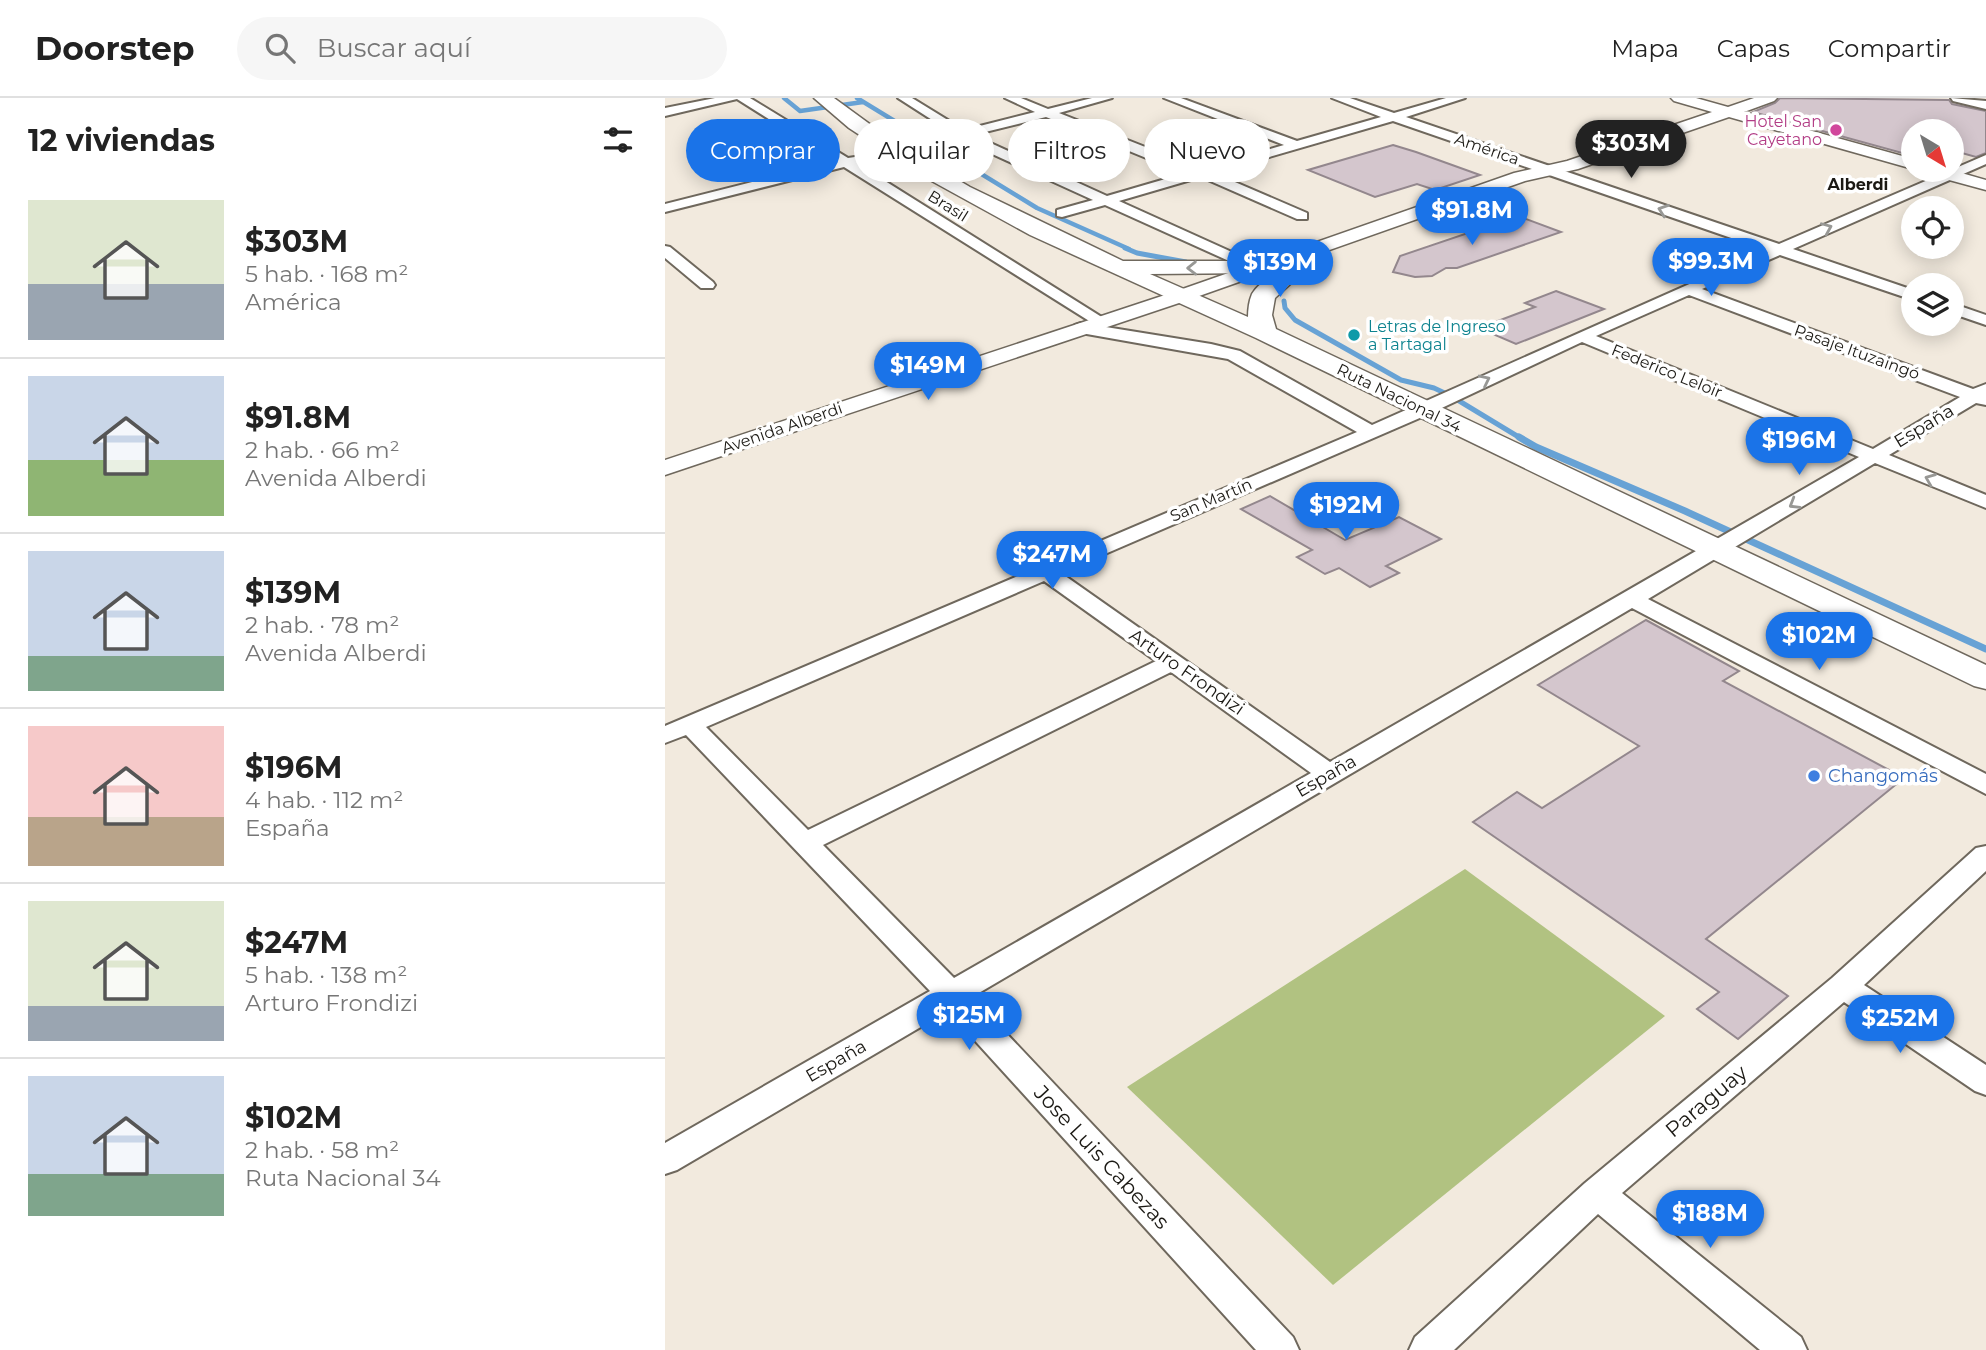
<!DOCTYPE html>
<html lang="es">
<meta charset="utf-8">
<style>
:root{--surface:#fff;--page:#f6f6f6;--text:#222;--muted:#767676;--line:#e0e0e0;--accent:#1a73e8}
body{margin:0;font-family:Montserrat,sans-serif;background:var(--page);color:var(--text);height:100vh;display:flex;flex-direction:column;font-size:26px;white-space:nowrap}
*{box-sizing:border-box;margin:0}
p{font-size:23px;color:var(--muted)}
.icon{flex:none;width:38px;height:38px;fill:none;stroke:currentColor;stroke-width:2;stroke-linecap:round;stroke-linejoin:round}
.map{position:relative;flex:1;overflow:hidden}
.details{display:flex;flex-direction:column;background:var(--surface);width:665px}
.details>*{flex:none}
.top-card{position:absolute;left:21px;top:21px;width:665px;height:63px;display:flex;gap:14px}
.needle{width:46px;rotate:142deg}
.fabs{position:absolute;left:1236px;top:21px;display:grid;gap:14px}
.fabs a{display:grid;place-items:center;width:63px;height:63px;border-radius:50%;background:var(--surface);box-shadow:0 4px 18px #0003;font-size:35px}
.price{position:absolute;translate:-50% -60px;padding:0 16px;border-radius:24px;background:var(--accent);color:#fff;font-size:23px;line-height:46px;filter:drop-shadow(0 2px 4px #0008)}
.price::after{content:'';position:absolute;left:50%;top:42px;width:21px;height:16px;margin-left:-10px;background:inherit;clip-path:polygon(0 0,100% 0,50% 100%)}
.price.selected{background:#222;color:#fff}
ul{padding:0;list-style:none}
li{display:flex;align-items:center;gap:21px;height:175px;padding:0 28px}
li+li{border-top:2px solid var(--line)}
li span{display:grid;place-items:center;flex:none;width:196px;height:140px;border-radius:0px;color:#555}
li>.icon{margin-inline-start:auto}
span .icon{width:84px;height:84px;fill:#fffc;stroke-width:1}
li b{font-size:30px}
h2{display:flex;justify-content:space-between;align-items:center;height:84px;padding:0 28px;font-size:30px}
.chip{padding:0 24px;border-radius:32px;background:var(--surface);box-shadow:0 4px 18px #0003;font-size:24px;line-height:63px}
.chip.selected{background:var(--accent);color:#fff}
header{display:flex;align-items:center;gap:42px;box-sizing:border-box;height:98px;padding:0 35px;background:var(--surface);border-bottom:2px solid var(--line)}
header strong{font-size:33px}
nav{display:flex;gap:38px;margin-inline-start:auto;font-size:24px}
.search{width:490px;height:63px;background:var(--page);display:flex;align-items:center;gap:18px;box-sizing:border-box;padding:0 24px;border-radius:38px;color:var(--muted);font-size:26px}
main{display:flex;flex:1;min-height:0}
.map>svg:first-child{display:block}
</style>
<header>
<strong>Doorstep</strong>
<div class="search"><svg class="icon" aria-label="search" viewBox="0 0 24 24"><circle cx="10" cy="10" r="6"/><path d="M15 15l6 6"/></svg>Buscar aquí</div>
<nav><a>Mapa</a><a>Capas</a><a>Compartir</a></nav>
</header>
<main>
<section class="details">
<h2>12 viviendas<svg class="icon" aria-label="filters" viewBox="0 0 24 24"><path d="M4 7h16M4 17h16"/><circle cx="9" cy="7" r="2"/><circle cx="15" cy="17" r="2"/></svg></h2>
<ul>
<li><span style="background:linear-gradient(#dfe7d0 60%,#9aa5b1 0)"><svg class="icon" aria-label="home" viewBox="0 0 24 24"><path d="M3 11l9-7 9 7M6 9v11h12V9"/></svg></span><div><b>$303M</b><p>5 hab. · 168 m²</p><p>América</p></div></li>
<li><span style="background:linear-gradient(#c9d6e8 60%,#8fb573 0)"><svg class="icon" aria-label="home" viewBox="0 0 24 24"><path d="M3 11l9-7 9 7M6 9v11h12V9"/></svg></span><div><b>$91.8M</b><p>2 hab. · 66 m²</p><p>Avenida Alberdi</p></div></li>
<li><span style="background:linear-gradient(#c9d6e8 75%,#7fa58c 0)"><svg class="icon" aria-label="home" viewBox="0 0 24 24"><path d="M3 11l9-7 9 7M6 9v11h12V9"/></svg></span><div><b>$139M</b><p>2 hab. · 78 m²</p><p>Avenida Alberdi</p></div></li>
<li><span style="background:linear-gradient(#f6c9c9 65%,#b9a48a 0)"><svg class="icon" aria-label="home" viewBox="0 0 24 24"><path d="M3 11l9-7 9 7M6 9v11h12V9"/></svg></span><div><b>$196M</b><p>4 hab. · 112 m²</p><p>España</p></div></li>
<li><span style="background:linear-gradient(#dfe7d0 75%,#9aa5b1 0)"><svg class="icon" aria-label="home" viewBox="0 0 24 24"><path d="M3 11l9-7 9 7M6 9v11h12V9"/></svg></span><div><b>$247M</b><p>5 hab. · 138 m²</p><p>Arturo Frondizi</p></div></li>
<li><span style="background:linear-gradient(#c9d6e8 70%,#7fa58c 0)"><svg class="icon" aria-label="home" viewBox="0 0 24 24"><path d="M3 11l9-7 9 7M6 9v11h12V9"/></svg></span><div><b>$102M</b><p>2 hab. · 58 m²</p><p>Ruta Nacional 34</p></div></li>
</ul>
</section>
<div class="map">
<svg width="1321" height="1252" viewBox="0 0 1321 1252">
<rect width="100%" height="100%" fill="#f2eade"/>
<!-- green -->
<path fill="#b1c281" d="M 800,771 L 1000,918 L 668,1187 L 462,989 Z"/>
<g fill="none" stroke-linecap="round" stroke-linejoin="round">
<!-- stream-far2 -->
<path stroke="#67a2d5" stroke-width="4.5" d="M 119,0 L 135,13 L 198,4
M 192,0 L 372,110 L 464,151"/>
<!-- stream-far1 -->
<path stroke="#67a2d5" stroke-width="5" d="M 460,150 L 472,155 L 521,164
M 619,203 L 620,210 L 630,222 L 736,282 L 769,290 L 786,298 L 857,341"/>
<!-- stream -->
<path stroke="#67a2d5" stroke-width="7" d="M 854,339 L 871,349 L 1020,413 L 1321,551"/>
</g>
<!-- building -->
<path fill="#d4c6cd" stroke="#93878d" stroke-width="2" d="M 1115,0 L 1284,2 L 1287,6 L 1321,13 L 1321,55 L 1311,59 L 1286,52 L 1286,33 L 1248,33 L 1248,58 L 1088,14 L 1110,5 Z
M 728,47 L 751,54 L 815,77 L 770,92 L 752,86 L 710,99 L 643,72 Z
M 853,118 L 896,134 L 792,170 L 781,170 L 767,178 L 750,179 L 728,174 L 735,158 Z
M 891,193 L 939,211 L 851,246 L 814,230 L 870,209 L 860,205 Z
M 605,398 L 680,442 L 734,419 L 776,441 L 721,468 L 734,475 L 705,489 L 674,470 L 660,476 L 632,459 L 647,452 L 576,411 Z
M 981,522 L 1074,573 L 1058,583 L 1239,680 L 1041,841 L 1123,898 L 1073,941 L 1032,911 L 1054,894 L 808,724 L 852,694 L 877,710 L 974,648 L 873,587 Z"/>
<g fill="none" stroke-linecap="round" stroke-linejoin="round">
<!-- minor casing -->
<g stroke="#6f685d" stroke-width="4">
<path id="minor" d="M 50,0 L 85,0 L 183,60 L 238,52 L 238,58 L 193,66 L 443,223 L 435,228 L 429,226 L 179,69 L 0,114 L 0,106 L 170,63 L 72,1 L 0,18 L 0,10 Z
M 233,0 L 247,0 L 299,32 L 370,14 L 340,0 L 356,0 L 383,11 L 427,0 L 447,0 L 394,15 L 536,71 L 619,47 L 499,0 L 516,0 L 632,43 L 716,19 L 667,0 L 685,0 L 729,15 L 781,0 L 800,0 L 741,19 L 1114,146 L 1321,57 L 1321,66 L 1128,151 L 1248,192 L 1248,202 L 1115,157 L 1037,191 L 1308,291 L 1321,286 L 1321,307 L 1311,305 L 1224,357 L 1321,397 L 1321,410 L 1210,365 L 983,501 L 1321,676 L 1321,696 L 967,510 L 307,899 L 628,1239 L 634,1252 L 591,1252 L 283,913 L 12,1072 L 0,1076 L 0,1045 L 265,893 L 21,637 L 0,645 L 0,628 L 692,334 L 563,261 L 416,235 L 410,233 L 408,230 L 410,227 L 416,225 L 546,246 L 575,253 L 707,327 L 1101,152 L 728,23 L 549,75 L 642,115 L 642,121 L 632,121 L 536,79 L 454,103 L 569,155 L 572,158 L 564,163 L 440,107 L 397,119 L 392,118 L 392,112 L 428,102 L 303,45 ZM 381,19 L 513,73 L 521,75 L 442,98 L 308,37 ZM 1024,197 L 1295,299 L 1208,351 L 931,238 ZM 917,244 L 1194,359 L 665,664 L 396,475 L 764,316 ZM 379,483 L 491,563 L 143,732 L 41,629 ZM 506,574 L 646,675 L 289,880 L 158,747 Z
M 1286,0 L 1321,3 L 1321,11 L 1288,3 Z
M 0,148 L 5,149 L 48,184 L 50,187 L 48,190 L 36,190 L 0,160 Z
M 1286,205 L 1321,217 L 1321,227 L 1286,215 Z
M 1321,748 L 1321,773 L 1199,887 L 1321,967 L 1321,997 L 1310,993 L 1179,904 L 957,1095 L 1136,1239 L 1142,1252 L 1095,1252 L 933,1116 L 789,1252 L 744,1252 L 750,1239 L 920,1085 L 1167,880 L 1311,750 Z"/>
</g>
<!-- major casing -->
<g stroke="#6f685d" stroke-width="3">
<path id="major" d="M 1006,0 L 1031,0 L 1063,9 L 1089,0 L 1112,0 L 1109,3 L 1079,14 L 1248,61 L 1248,71 L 1064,19 L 913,71 L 860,83 L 520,203 L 0,377 L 0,362 L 506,195 L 849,75 L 902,63 L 1047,14 L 1009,3 Z
M 1260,72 L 1286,72 L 1321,82 L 1321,92 L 1262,76 Z"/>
</g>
<!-- highway casing -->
<g stroke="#6f685d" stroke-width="3">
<path id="highway" d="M 149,0 L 169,0 L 232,46 L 305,89 L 458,163 L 603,163 L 606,168 L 603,173 L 595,175 L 485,176 L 583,219 C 583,212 584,203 587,196 C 595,183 616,169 630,173 L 634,178 L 610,200 L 607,217 L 611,231 L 1321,567 L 1321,591 L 1309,588 L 591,240 L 365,137 L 254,76 L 184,30 Z"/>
</g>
<!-- minor -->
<use href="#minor" fill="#fff" fill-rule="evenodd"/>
<!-- major -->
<use href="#major" fill="#fff" fill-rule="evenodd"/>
<!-- highway -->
<use href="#highway" fill="#fff" fill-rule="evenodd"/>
</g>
<!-- one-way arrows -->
<defs><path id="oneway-chevron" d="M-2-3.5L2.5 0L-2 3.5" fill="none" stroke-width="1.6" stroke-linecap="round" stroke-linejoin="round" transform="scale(1.75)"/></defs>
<g stroke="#989895">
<use href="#oneway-chevron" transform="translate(998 112) rotate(-161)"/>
<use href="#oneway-chevron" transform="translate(1162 130) rotate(-23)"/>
<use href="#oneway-chevron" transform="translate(527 170) rotate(179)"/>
<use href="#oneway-chevron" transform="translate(820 282) rotate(-26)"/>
<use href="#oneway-chevron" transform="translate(1265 381) rotate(-158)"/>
<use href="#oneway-chevron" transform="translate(1129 406) rotate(149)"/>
</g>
<!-- markers -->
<circle fill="#d1479c" stroke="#fff" stroke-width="2.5" cx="1171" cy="32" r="7"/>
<circle fill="#0f9aa8" stroke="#fff" stroke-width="2.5" cx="689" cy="237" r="7"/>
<circle fill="#3f7fe0" stroke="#fff" stroke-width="2.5" cx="1149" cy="678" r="7"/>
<g text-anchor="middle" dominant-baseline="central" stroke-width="7" stroke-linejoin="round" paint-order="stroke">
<!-- far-hotel labels -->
<g font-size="16" fill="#b23c85" stroke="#fff" text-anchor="end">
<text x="1157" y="23">Hotel San<tspan x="1157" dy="18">Cayetano</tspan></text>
</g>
<!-- far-street labels -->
<g font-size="16" fill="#1b1914" stroke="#fff">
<text transform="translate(822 51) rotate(19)">América</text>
<text transform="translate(283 108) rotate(32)">Brasil</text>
<text transform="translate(1192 254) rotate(20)">Pasaje Ituzaingó</text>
<text transform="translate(1002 273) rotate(22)">Federico Leloir</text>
<text transform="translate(734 300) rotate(26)">Ruta Nacional 34</text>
<text transform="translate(117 330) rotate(-19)">Avenida Alberdi</text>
<text transform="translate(546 402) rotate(-23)">San Martín</text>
</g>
<!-- far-neighbourhood labels -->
<g font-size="16" font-weight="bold" fill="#1b1914" stroke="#fff">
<text x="1193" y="86">Alberdi</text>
</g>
<!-- far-culture labels -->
<g font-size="16" fill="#0d838f" stroke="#fff" text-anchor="start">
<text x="703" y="228">Letras de Ingreso<tspan x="703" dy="18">a Tartagal</tspan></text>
</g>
<!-- street labels -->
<g font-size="18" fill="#1b1914" stroke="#fff">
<text transform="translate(1259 328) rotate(-31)">España</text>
<text transform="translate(522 574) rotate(35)">Arturo Frondizi</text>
<text transform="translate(661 678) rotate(-30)">España</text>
<text transform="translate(171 963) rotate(-30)">España</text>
</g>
<!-- shop labels -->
<g font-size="18" fill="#366cbe" stroke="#fff" text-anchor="start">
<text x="1163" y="678">Changomás</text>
</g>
<!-- near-street labels -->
<g font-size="21" fill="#1b1914" stroke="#fff">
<text transform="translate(1041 1003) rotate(-40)">Paraguay</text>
<text transform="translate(437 1059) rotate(47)">Jose Luis Cabezas</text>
</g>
</g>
</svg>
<div class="fabs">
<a><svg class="needle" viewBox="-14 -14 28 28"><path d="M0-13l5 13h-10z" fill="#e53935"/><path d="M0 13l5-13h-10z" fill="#767676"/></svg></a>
<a><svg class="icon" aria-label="locate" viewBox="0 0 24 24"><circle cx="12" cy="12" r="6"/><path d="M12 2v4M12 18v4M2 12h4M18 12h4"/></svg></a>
<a><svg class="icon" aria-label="layers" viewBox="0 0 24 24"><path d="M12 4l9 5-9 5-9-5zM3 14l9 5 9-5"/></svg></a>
</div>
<b class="price selected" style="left:966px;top:82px">$303M</b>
<b class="price" style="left:807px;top:149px">$91.8M</b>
<b class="price" style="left:1046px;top:200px">$99.3M</b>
<b class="price" style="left:615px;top:201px">$139M</b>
<b class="price" style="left:263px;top:304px">$149M</b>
<b class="price" style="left:1134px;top:379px">$196M</b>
<b class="price" style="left:681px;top:444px">$192M</b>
<b class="price" style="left:387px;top:493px">$247M</b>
<b class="price" style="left:1154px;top:574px">$102M</b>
<b class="price" style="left:304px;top:954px">$125M</b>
<b class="price" style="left:1235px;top:957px">$252M</b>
<b class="price" style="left:1045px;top:1152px">$188M</b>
<div class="top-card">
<a class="chip selected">Comprar</a>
<a class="chip">Alquilar</a>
<a class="chip">Filtros</a>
<a class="chip">Nuevo</a>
</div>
</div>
</main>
